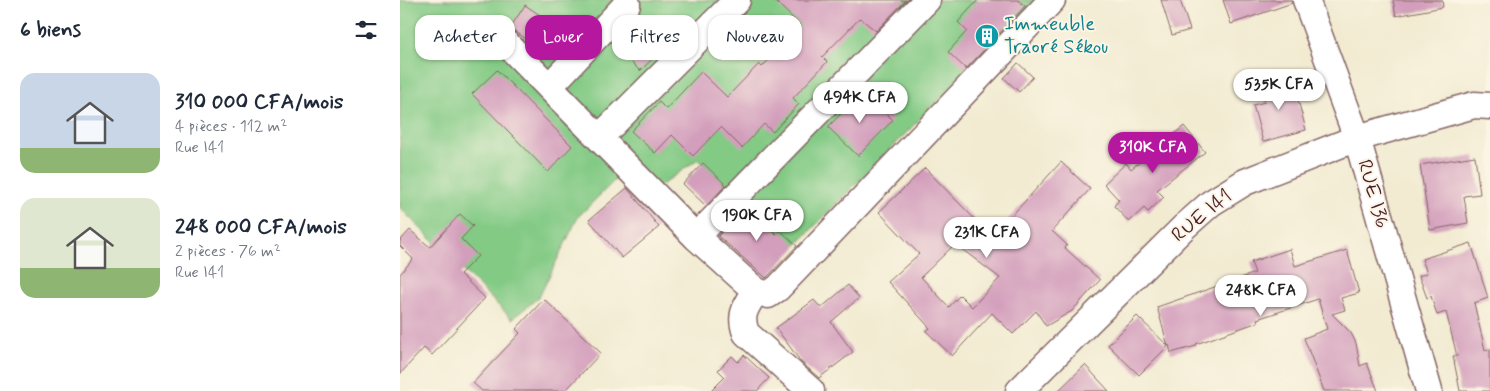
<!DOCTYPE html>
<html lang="fr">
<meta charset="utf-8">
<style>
:root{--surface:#fff;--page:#f6f6f7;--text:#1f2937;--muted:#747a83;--accent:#b5179e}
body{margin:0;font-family:Mynerve,sans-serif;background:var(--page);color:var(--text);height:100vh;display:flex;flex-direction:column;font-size:19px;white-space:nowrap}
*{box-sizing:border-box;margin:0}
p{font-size:16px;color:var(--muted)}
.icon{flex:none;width:28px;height:28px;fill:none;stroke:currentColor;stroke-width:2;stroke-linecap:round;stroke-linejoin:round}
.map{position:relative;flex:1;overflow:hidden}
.details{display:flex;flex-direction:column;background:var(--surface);width:400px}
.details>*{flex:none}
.hud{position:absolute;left:15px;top:15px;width:475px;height:45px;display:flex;gap:10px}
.price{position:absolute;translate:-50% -42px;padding:0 11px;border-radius:18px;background:#fff;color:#222;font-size:16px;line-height:32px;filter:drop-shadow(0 1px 2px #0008)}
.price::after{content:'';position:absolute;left:50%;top:30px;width:15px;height:11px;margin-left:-8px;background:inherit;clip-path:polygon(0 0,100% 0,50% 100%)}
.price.on{background:var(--accent);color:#fff}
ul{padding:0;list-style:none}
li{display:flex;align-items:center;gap:15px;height:125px;padding:0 20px}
li span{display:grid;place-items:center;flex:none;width:140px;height:100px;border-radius:15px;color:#555}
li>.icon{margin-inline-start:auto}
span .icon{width:60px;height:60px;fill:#fffc;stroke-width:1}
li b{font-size:21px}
h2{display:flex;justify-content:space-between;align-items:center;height:60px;padding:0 20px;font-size:21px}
.pill{padding:0 18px;border-radius:15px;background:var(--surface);box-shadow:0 1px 4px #0004;font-size:18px;line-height:45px}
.pill.on{background:var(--accent);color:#fff}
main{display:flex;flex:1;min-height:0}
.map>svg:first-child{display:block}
</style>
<main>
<section class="details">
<h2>6 biens<svg class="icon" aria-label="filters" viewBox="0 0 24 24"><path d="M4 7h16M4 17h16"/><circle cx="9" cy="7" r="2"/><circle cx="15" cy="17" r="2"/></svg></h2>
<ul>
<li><span style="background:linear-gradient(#c9d6e8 75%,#8fb573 0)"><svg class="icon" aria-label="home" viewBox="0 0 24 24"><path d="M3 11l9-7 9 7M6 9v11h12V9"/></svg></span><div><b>310 000 CFA/mois</b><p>4 pièces · 112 m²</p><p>Rue I41</p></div></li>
<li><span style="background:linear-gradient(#dfe7d0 70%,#8fb573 0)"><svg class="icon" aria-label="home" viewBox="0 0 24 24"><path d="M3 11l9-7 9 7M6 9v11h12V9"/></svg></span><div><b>248 000 CFA/mois</b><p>2 pièces · 76 m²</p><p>Rue I41</p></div></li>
</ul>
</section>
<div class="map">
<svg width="1090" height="391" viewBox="0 0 1090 391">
<rect width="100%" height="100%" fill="#fcf5e5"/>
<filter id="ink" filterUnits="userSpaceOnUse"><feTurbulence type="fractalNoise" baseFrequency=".02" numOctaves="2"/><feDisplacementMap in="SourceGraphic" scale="10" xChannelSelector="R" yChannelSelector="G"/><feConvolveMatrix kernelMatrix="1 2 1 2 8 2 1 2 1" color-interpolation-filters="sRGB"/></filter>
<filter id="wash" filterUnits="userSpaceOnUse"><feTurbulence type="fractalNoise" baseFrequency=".0096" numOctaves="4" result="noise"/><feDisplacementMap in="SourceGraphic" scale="20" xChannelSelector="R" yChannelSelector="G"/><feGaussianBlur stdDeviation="1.12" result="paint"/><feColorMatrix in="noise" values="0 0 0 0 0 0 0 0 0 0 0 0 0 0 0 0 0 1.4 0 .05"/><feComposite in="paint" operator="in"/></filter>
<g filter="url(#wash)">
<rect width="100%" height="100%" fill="#f2ebd2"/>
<!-- green -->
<path fill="#83ca85" stroke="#667458" d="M 0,0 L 637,0 L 393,248 L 298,159 L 249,194 L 230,165 L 178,217 L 139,297 L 112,319 L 0,208 Z"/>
<g id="blocks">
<!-- building -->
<path fill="#d39ebc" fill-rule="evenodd" d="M 374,0 L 506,0 L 476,31 L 460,18 L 422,57 L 427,62 L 393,98 L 399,104 L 373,132 L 364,124 L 342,148 L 321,127 L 293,156 L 272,135 L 255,153 L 231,131 L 259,102 L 266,109 L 301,72 L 327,97 L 359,64 L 362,67 L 401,26 Z
M 578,0 L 618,0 L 625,6 L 566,69 L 548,52 L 567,31 L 558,22 Z
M 761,0 L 780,0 L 790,30 L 772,35 Z
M 823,0 L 891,0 L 892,3 L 831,24 Z
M 993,0 L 1042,0 L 1043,7 L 996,16 Z
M 125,5 L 165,32 L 150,55 L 110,28 Z
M 246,16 L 271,41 L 240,71 L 215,46 Z
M 618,63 L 633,77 L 619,92 L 604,78 Z
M 97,70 L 172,146 L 148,172 L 72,94 Z
M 892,77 L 906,130 L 863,142 L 853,105 L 865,102 L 861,85 Z
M 463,91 L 493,120 L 458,156 L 428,127 Z
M 784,126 L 805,152 L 757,190 L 764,197 L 748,212 L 744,208 L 729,222 L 714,206 L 719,200 L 704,184 L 726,163 L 731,169 Z
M 1075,156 L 1080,194 L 1064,196 L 1068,223 L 1030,230 L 1020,165 Z
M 661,162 L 690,189 L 652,231 L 667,245 L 665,248 L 700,280 L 672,311 L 646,326 L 636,311 L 613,334 L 592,313 L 552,356 L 526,331 L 530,328 L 488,282 L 519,254 L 479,212 L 525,168 L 592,237 ZM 555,244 L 600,278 L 572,307 L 560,295 L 549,307 L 521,277 Z
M 303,163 L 326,185 L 306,206 L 283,184 Z
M 227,188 L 259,227 L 222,258 L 189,220 Z
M 348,205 L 376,234 L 380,230 L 397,246 L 366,278 L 318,236 Z
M 60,214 L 73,226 L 61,239 L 78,256 L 60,274 L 85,298 L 32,355 L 24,348 L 0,374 L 0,274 L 13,259 L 0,246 L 0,241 L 10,230 L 30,247 Z
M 1071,243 L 1088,298 L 1074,303 L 1085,350 L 1090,349 L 1090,391 L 1060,391 L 1053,356 L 1057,356 L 1046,312 L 1037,315 L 1031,296 L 1027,298 L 1019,276 L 1027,273 L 1022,259 Z
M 890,249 L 895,266 L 947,250 L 959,293 L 941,298 L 945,310 L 932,314 L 951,333 L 956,343 L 960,366 L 967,363 L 978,391 L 924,391 L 904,338 L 927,329 L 918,299 L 857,319 L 858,322 L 796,344 L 796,346 L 771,353 L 769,345 L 739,375 L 708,345 L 737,316 L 768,346 L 757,307 L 855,273 L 851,262 Z
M 448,285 L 459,298 L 431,322 L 453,352 L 419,378 L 401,362 L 376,328 L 414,300 L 421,308 Z
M 144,299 L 201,353 L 165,391 L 82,391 L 73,383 L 120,333 L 116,329 Z
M 344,355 L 369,378 L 357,391 L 311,391 L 325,377 L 318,370 L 332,356 L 338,362 Z
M 685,365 L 709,391 L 658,391 Z"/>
</g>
</g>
<g filter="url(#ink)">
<use href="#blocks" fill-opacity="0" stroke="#856665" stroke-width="1"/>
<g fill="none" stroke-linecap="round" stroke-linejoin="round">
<!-- minor casing -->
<g stroke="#856665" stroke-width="29">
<path id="minor" d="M 337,0 L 199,138 L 296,237 L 356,291 L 368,295 L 378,288 L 652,0
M 906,0 L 957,138 L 1029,391
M 105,42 L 199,138
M 149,87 L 227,4
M 296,237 L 527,0
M 356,291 C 346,307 339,314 346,333 L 411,391
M 619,391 L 784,227 L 811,203 L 845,182 L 957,138 L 1074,105 L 1090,106"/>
</g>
<!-- minor -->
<use href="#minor" stroke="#fff" stroke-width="26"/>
</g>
</g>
<!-- icons -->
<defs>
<g id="building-disc" transform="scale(1.25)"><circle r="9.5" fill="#0f9aa8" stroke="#fcf5e5"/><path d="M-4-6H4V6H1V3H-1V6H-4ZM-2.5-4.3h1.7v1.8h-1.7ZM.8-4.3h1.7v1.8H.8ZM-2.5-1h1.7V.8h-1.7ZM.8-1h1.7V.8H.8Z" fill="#fff"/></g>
</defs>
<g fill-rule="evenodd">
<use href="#building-disc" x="587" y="36"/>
</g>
<g text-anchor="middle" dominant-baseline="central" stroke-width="4" stroke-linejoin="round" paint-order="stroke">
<!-- culture labels -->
<g font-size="20" fill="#0d838f" stroke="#fcf5e5" text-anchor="start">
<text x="604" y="24">Immeuble<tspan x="604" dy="23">Traoré Sékou</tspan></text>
</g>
<!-- street labels -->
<g font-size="20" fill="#4a1f2b" stroke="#fcf5e5">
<text transform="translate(973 194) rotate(74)">RUE I36</text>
<text transform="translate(802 216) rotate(-39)">RUE I41</text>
</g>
</g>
</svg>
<b class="price" style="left:879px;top:111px">535K CFA</b>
<b class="price" style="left:460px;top:124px">494K CFA</b>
<b class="price on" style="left:753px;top:174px">310K CFA</b>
<b class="price" style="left:357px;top:242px">190K CFA</b>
<b class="price" style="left:587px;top:259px">231K CFA</b>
<b class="price" style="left:861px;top:317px">248K CFA</b>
<div class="hud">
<a class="pill">Acheter</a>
<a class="pill on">Louer</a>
<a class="pill">Filtres</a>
<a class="pill">Nouveau</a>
</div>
</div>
</main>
